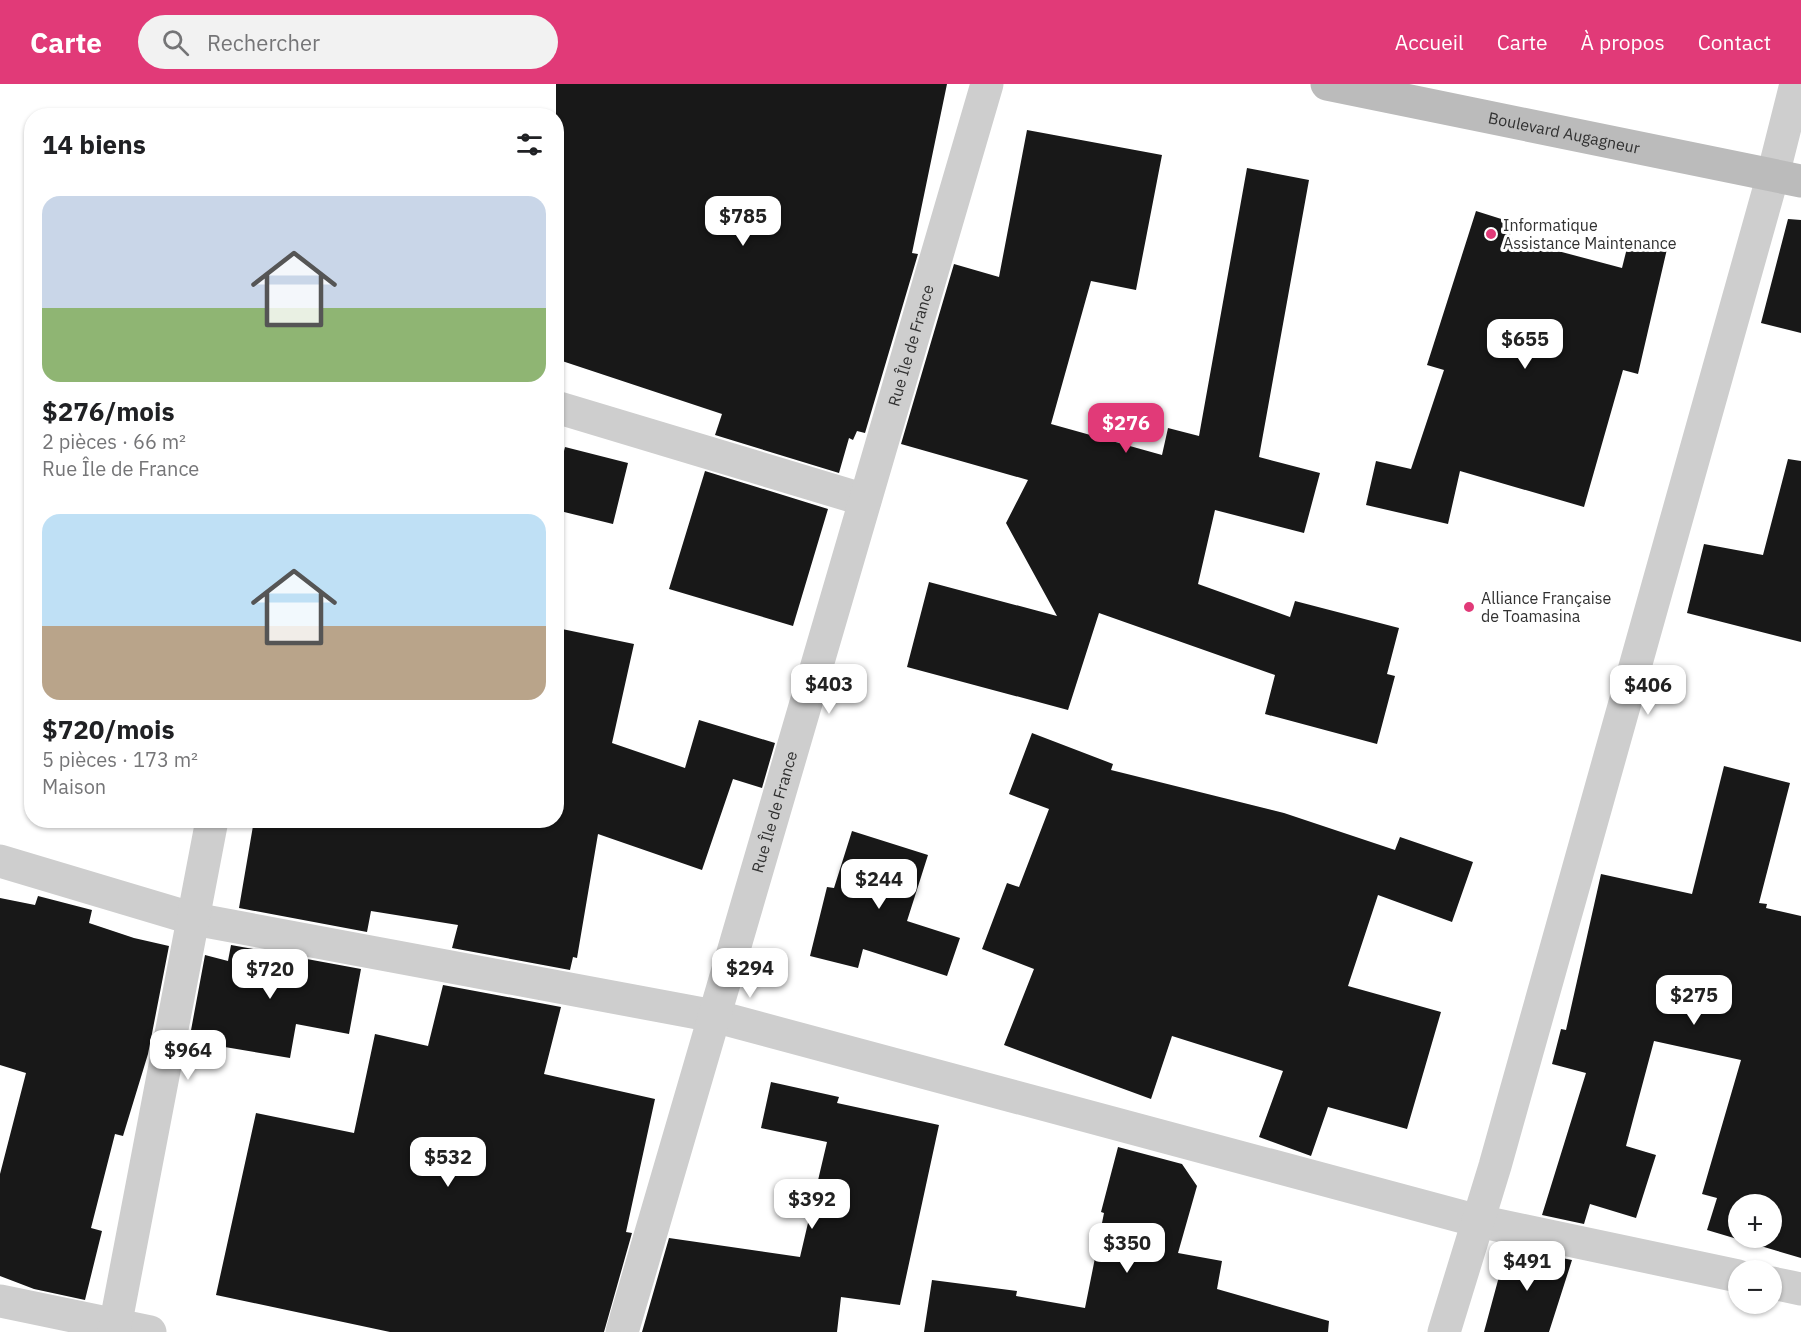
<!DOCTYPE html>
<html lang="fr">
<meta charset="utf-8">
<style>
:root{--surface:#fff;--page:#f2f2f2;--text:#202124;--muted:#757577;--accent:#e13a78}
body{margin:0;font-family:"IBM Plex Sans",sans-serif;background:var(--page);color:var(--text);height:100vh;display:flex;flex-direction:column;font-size:22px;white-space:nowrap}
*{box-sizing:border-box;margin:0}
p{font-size:20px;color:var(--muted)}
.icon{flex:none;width:33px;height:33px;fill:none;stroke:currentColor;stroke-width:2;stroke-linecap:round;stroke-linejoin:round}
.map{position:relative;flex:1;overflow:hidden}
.details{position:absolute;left:24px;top:24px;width:540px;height:720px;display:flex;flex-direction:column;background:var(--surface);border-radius:24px;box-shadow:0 2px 4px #0004}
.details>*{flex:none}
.controls{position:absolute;left:1728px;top:1110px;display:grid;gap:12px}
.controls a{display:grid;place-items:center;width:54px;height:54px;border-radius:50%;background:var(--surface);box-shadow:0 2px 4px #0004;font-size:30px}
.price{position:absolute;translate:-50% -51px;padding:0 14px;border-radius:12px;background:#fff;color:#222;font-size:20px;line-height:39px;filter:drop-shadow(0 2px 3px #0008)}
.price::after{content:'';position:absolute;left:50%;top:36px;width:18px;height:14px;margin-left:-9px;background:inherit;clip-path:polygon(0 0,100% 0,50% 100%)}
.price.active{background:var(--accent);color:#fff}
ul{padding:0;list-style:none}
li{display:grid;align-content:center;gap:12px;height:318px;padding:0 18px}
li span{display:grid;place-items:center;height:186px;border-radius:18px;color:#555}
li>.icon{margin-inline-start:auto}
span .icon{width:108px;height:108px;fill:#fffc;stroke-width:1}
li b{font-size:26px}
h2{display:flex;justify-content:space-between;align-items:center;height:72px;padding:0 18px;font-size:26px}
header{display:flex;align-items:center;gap:36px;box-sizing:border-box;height:84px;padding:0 30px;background:var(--accent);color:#fff}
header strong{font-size:28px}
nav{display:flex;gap:33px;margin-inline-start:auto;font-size:21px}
.search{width:420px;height:54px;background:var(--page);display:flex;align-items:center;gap:15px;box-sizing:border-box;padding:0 21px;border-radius:33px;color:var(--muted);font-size:22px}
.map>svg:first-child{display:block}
</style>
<header>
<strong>Carte</strong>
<div class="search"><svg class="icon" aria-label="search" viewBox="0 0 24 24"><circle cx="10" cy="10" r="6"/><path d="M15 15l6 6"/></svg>Rechercher</div>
<nav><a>Accueil</a><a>Carte</a><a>À propos</a><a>Contact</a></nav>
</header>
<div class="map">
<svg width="1801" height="1248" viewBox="0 0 1801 1248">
<rect width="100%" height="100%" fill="#fff"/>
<!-- building -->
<path fill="#181818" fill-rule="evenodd" d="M 556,0 L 947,0 L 912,169 L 918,170 L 865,349 L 857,347 L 853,356 L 849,354 L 839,389 L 715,351 L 722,330 L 556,275 Z
M 1027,46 L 1162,71 L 1136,206 L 1091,197 L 1051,340 L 1162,371 L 1168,344 L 1199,352 L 1247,84 L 1309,96 L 1259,373 L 1320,389 L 1304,449 L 1215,426 L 1198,500 L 1290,533 L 1295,517 L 1399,544 L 1387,590 L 1395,592 L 1377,660 L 1265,630 L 1275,591 L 1099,529 L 1068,626 L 907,583 L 929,498 L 1057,532 L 1006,439 L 1028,396 L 901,360 L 954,180 L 999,193 Z
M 1476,127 L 1514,139 L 1509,154 L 1622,184 L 1629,156 L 1667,165 L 1638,290 L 1623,286 L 1584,423 L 1460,387 L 1448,440 L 1366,421 L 1376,377 L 1411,385 L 1444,286 L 1427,281 Z
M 1788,135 L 1801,136 L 1801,249 L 1761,239 Z
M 565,363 L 628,379 L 613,440 L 556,426 L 556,399 Z
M 1788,375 L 1801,377 L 1801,558 L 1687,529 L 1704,460 L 1763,471 Z
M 705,387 L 828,425 L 793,542 L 669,505 Z
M 562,545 L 634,560 L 612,659 L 685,684 L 699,636 L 775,659 L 762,704 L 733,695 L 702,786 L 598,750 L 577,874 L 573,873 L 570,886 L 452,864 L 458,841 L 371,827 L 367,848 L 239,824 L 254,736 L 556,736 L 556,571 Z
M 1032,649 L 1113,680 L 1111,686 L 1284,729 L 1395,766 L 1400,753 L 1473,778 L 1452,838 L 1378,811 L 1348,902 L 1441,928 L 1407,1045 L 1328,1023 L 1311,1072 L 1259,1053 L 1283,987 L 1172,952 L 1151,1015 L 1004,961 L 1034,885 L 982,865 L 1007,799 L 1019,803 L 1049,725 L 1009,710 Z
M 1724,682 L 1790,699 L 1759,819 L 1767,820 L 1766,824 L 1801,832 L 1801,1174 L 1707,1146 L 1717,1114 L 1702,1110 L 1741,976 L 1654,957 L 1626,1062 L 1656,1071 L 1636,1134 L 1590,1120 L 1584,1140 L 1542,1131 L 1586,989 L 1552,980 L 1561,945 L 1566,946 L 1601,790 L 1692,810 ZM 1738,1120 L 1772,1120 L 1772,1154 L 1738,1154 Z
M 852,747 L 928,771 L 907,837 L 960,854 L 947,892 L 863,865 L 858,884 L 810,872 L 827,803 L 834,804 Z
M 38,812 L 92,826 L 89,839 L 134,854 L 169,862 L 148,970 L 123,1052 L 115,1050 L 91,1144 L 102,1147 L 85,1216 L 34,1205 L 0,1192 L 0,1090 L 26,989 L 0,981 L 0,814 L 35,821 Z
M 231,861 L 361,885 L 349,950 L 296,940 L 290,974 L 189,957 L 205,871 L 228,877 Z
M 443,901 L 561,923 L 544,990 L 655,1015 L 626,1148 L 632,1149 L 604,1248 L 390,1248 L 216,1211 L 256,1029 L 354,1049 L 375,950 L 428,962 Z
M 771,998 L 839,1013 L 837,1019 L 939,1041 L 900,1221 L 841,1213 L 837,1248 L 642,1248 L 669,1154 L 800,1173 L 827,1058 L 761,1044 Z
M 1118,1063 L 1182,1080 L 1197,1102 L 1178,1169 L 1222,1177 L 1217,1205 L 1329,1237 L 1328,1248 L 924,1248 L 932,1196 L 1017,1207 L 1016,1212 L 1085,1224 L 1104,1129 L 1101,1128 Z
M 1507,1163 L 1572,1176 L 1549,1248 L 1484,1248 Z"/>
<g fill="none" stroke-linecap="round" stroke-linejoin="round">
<!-- street -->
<g stroke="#cecece" stroke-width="33">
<path d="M 556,323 L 865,416"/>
<path d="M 0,777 L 194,835 L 714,932 L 1478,1137 L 1738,1192"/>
<path d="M 1772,1199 L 1801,1205"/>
<path d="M 0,1217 L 150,1248"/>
<path d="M 114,1248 L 212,736"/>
<path id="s1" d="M 622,1248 L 987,0"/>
<path d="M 1444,1248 L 1495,1082 L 1773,91 L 1796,0"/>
</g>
<!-- secondary -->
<path stroke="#bbb" stroke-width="33" id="s2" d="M 1327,0 L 1801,97"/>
</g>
<!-- markers -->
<g fill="#e13a78" stroke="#fff" stroke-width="2">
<circle cx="1491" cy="150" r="6"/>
<circle cx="1469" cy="523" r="6"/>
</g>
<g text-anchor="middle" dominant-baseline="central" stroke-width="6" stroke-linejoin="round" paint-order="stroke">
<!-- street labels -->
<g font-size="16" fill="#313131" stroke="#fff">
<text stroke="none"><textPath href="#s2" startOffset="242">Boulevard Augagneur</textPath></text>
<text stroke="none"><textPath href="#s1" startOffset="1028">Rue Île de France</textPath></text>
<text stroke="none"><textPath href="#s1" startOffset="542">Rue Île de France</textPath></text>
</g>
<!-- poi labels -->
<g font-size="16" fill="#313131" stroke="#fff" text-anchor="start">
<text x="1503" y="141">Informatique<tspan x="1503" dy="18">Assistance Maintenance</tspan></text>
<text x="1481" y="514">Alliance Française<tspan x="1481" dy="18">de Toamasina</tspan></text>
</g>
</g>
</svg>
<div class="controls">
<a>+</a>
<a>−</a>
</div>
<b class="price" style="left:743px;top:163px">$785</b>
<b class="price" style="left:1525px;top:286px">$655</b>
<b class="price active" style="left:1126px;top:370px">$276</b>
<b class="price" style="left:829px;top:631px">$403</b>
<b class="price" style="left:1648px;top:632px">$406</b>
<b class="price" style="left:879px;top:826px">$244</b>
<b class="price" style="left:750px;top:915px">$294</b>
<b class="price" style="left:270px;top:916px">$720</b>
<b class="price" style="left:1694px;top:942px">$275</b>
<b class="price" style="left:188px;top:997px">$964</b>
<b class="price" style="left:448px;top:1104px">$532</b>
<b class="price" style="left:812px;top:1146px">$392</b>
<b class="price" style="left:1127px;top:1190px">$350</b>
<b class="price" style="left:1527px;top:1208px">$491</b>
<section class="details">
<h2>14 biens<svg class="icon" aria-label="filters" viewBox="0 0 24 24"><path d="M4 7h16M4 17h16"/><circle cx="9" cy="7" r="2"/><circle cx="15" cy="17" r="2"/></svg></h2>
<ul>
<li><span style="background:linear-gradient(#c9d6e8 60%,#8fb573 0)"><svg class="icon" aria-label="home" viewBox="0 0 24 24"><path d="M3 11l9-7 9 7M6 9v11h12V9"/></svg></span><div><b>$276/mois</b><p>2 pièces · 66 m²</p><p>Rue Île de France</p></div></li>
<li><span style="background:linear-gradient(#bfe0f5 60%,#b9a48a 0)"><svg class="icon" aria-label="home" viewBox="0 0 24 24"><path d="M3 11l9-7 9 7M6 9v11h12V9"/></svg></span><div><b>$720/mois</b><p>5 pièces · 173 m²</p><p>Maison</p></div></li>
</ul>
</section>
</div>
